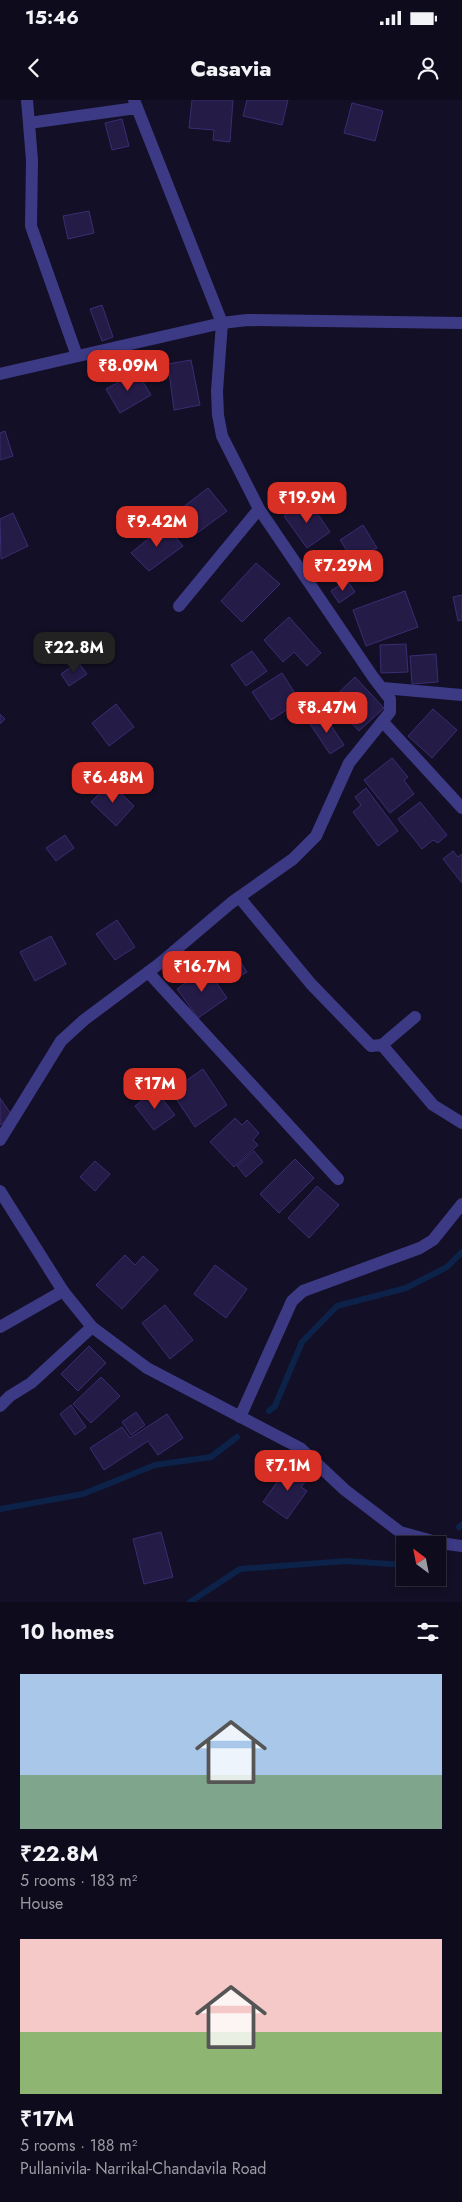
<!DOCTYPE html>
<meta charset="utf-8">
<style>
:root{--surface:#0e0b1c;--page:#171425;--text:#f1f3f6;--muted:#9b9ba3;--line:#2e2b3b;--accent:#d93025}
body{margin:0;font-family:Jost,sans-serif;background:var(--page);color:var(--text);height:100vh;display:flex;flex-direction:column;font-size:19px;white-space:nowrap}
*{box-sizing:border-box;margin:0}
p{font-size:16px;color:var(--muted)}
.icon{flex:none;width:28px;height:28px;fill:none;stroke:currentColor;stroke-width:2;stroke-linecap:round;stroke-linejoin:round}
.map{position:relative;height:1502px;overflow:hidden}
.sheet{display:flex;flex-direction:column;background:var(--surface);flex:1}
.sheet>*{flex:none}
.needle{width:32px;rotate:328deg}
.buttons{position:absolute;left:396px;top:1436px;display:grid;gap:10px}
.buttons a{display:grid;place-items:center;width:50px;height:50px;border-radius:0px;background:var(--surface);box-shadow:0 2px 8px #0003,0 0 0 1px var(--line);font-size:25px}
.price{position:absolute;translate:-50% -42px;padding:0 11px;border-radius:10px;background:var(--accent);color:#fff;font-size:16px;line-height:32px;filter:drop-shadow(0 1px 2px #0008)}
.price::after{content:'';position:absolute;left:50%;top:30px;width:15px;height:11px;margin-left:-8px;background:inherit;clip-path:polygon(0 0,100% 0,50% 100%)}
.price.active{background:#222;color:#fff}
ul{padding:0;list-style:none}
li{display:grid;align-content:center;gap:10px;height:265px;padding:0 20px}
li span{display:grid;place-items:center;height:155px;border-radius:0px;color:#555}
li>.icon{margin-inline-start:auto}
span .icon{width:90px;height:90px;fill:#fffc;stroke-width:1}
li b{font-size:21px}
h2{display:flex;justify-content:space-between;align-items:center;height:60px;padding:0 20px;font-size:21px}
.status{display:flex;justify-content:space-between;align-items:center;height:35px;padding:0 25px;background:var(--surface);direction:ltr}
.status svg{height:14px;fill:currentColor}
header{display:flex;justify-content:space-between;align-items:center;height:65px;padding:0 20px;background:var(--surface);font-size:22px;font-weight:800}
.map>svg:first-child{display:block}
</style>
<div class="status"><b>15:46</b><svg viewBox="0 0 49 12"><path d="M0 12V9h3v3zM5 12V6h3v6zM10 12V3h3v9zM15 12V0h3v12zM26 1h20v11H26zM47 4h2v5h-2z"/></svg></div>
<header><svg class="icon" aria-label="back" viewBox="0 0 24 24"><path d="M15 5l-7 7 7 7"/></svg>Casavia<svg class="icon" aria-label="person" viewBox="0 0 24 24"><circle cx="12" cy="8" r="4"/><path d="M4 21q1-7 8-7t8 7"/></svg></header>
<div class="map">
<svg width="462" height="1502" viewBox="0 0 462 1502">
<rect width="100%" height="100%" fill="#130f26"/>
<g fill="none" stroke-linecap="round" stroke-linejoin="round">
<!-- stream -->
<path stroke="#0c2248" stroke-width="6" d="M 269,1311 L 275,1306 L 302,1242 L 337,1206 L 406,1188 L 447,1167 L 462,1152
M 0,1409 L 83,1394 L 155,1365 L 211,1357 L 237,1337
M 459,1427 L 462,1425
M 190,1502 L 240,1469 L 346,1461 L 405,1465"/>
</g>
<!-- building -->
<path fill="#241b47" stroke="#3b2d73" d="M 192,0 L 233,0 L 230,42 L 213,40 L 214,30 L 189,28 Z
M 247,0 L 288,0 L 282,25 L 243,16 Z
M 352,3 L 383,11 L 375,41 L 344,33 Z
M 122,19 L 129,46 L 112,50 L 105,23 Z
M 89,111 L 94,133 L 68,139 L 63,116 Z
M 102,205 L 113,237 L 102,241 L 90,209 Z
M 191,260 L 200,305 L 174,310 L 168,264 Z
M 137,272 L 151,295 L 120,313 L 106,289 Z
M 5,331 L 13,356 L 0,360 L 0,333 Z
M 208,388 L 227,411 L 192,437 L 174,414 Z
M 308,400 L 330,432 L 307,448 L 284,416 Z
M 13,413 L 28,446 L 1,459 L 0,419 Z
M 165,425 L 183,446 L 149,471 L 131,453 Z
M 363,425 L 377,448 L 353,460 L 340,440 Z
M 256,463 L 280,484 L 242,522 L 221,501 Z
M 347,480 L 355,492 L 339,503 L 331,491 Z
M 405,491 L 418,527 L 366,546 L 353,510 Z
M 462,495 L 462,520 L 458,521 L 453,497 Z
M 289,517 L 321,553 L 307,566 L 294,552 L 283,562 L 264,540 Z
M 406,544 L 408,572 L 381,573 L 380,545 Z
M 252,551 L 267,571 L 246,586 L 231,565 Z
M 436,554 L 438,582 L 412,584 L 410,556 Z
M 78,562 L 87,574 L 69,586 L 61,574 Z
M 282,573 L 300,601 L 271,620 L 252,592 Z
M 355,577 L 384,608 L 359,631 L 330,601 Z
M 116,604 L 134,627 L 109,646 L 92,623 Z
M 433,609 L 457,630 L 432,658 L 408,636 Z
M 0,614 L 5,619 L 0,624 Z
M 324,615 L 344,645 L 330,654 L 310,624 Z
M 392,658 L 408,677 L 404,680 L 414,694 L 390,713 L 364,680 Z
M 110,683 L 134,706 L 116,726 L 91,702 Z
M 366,688 L 398,731 L 378,746 L 353,712 L 361,705 L 355,697 Z
M 420,702 L 447,735 L 438,743 L 433,740 L 422,749 L 398,719 Z
M 65,735 L 74,748 L 56,761 L 46,748 Z
M 453,751 L 458,757 L 462,754 L 462,783 L 443,759 Z
M 117,820 L 135,847 L 115,860 L 96,834 Z
M 51,836 L 66,864 L 35,881 L 20,852 Z
M 235,854 L 247,872 L 235,879 L 223,861 Z
M 206,868 L 227,898 L 198,918 L 177,889 Z
M 203,969 L 227,1005 L 195,1027 L 171,991 Z
M 155,990 L 175,1015 L 154,1030 L 135,1006 Z
M 0,998 L 13,1017 L 0,1025 Z
M 235,1018 L 242,1025 L 247,1020 L 259,1033 L 253,1040 L 258,1045 L 234,1067 L 210,1042 Z
M 254,1051 L 263,1062 L 246,1077 L 237,1066 Z
M 295,1059 L 314,1078 L 279,1113 L 260,1094 Z
M 95,1061 L 110,1074 L 95,1091 L 80,1077 Z
M 317,1086 L 339,1105 L 309,1138 L 288,1118 Z
M 125,1155 L 135,1165 L 143,1156 L 158,1170 L 122,1209 L 96,1185 Z
M 215,1165 L 247,1189 L 226,1218 L 194,1194 Z
M 165,1205 L 193,1240 L 170,1259 L 142,1223 Z
M 89,1246 L 106,1263 L 78,1291 L 61,1274 Z
M 101,1277 L 120,1296 L 91,1323 L 73,1304 Z
M 71,1305 L 86,1327 L 75,1335 L 60,1314 Z
M 136,1312 L 145,1325 L 131,1335 L 122,1322 Z
M 167,1314 L 183,1338 L 158,1355 L 148,1341 L 104,1370 L 90,1348 L 122,1327 L 130,1338 Z
M 294,1364 L 310,1375 L 301,1387 L 307,1391 L 287,1419 L 263,1402 L 282,1375 L 285,1377 Z
M 161,1432 L 173,1477 L 144,1484 L 133,1439 Z"/>
<g fill="none" stroke-linecap="round" stroke-linejoin="round">
<!-- minor -->
<path stroke="#3d3a85" stroke-width="12" d="M 27,0 L 32,60 L 31,126 L 77,256
M 29,23 L 136,8
M 0,274 L 222,223 L 247,220 L 462,223
M 179,506 L 259,409
M 383,588 L 462,595
M 383,622 L 462,708
M 239,797 L 311,884 L 371,946 L 382,945 L 415,917
M 148,872 L 338,1079
M 382,945 L 433,1005 L 462,1023
M 0,1040 L 61,941 L 84,920 L 159,864 L 231,803 L 293,759 L 316,736 L 349,663 L 390,612 L 390,599 L 373,577 L 259,409 L 222,336 L 218,315 L 217,291 L 222,223 L 134,0
M 0,1227 L 63,1191
M 0,1306 L 10,1296 L 31,1283 L 92,1227
M 240,1317 L 292,1201 L 303,1191 L 420,1148 L 433,1140 L 462,1104"/>
<!-- tertiary -->
<path stroke="#3d3a85" stroke-width="12" d="M 0,1091 L 63,1191 L 92,1227 L 147,1268 L 300,1348 L 345,1390 L 400,1432 L 440,1443 L 462,1446"/>
</g>
</svg>
<div class="buttons">
<a><svg class="needle" viewBox="-14 -14 28 28"><path d="M0-13l5 13h-10z" fill="#e53935"/><path d="M0 13l5-13h-10z" fill="#9b9ba3"/></svg></a>
</div>
<b class="price" style="left:128px;top:292px">₹8.09M</b>
<b class="price" style="left:307px;top:424px">₹19.9M</b>
<b class="price" style="left:157px;top:448px">₹9.42M</b>
<b class="price" style="left:343px;top:492px">₹7.29M</b>
<b class="price active" style="left:74px;top:574px">₹22.8M</b>
<b class="price" style="left:327px;top:634px">₹8.47M</b>
<b class="price" style="left:113px;top:704px">₹6.48M</b>
<b class="price" style="left:202px;top:893px">₹16.7M</b>
<b class="price" style="left:155px;top:1010px">₹17M</b>
<b class="price" style="left:288px;top:1392px">₹7.1M</b>
</div>
<section class="sheet">
<h2>10 homes<svg class="icon" aria-label="filters" viewBox="0 0 24 24"><path d="M4 7h16M4 17h16"/><circle cx="9" cy="7" r="2"/><circle cx="15" cy="17" r="2"/></svg></h2>
<ul>
<li><span style="background:linear-gradient(#a9c7e8 65%,#7fa58c 0)"><svg class="icon" aria-label="home" viewBox="0 0 24 24"><path d="M3 11l9-7 9 7M6 9v11h12V9"/></svg></span><div><b>₹22.8M</b><p>5 rooms · 183 m²</p><p>House</p></div></li>
<li><span style="background:linear-gradient(#f6c9c9 60%,#8fb573 0)"><svg class="icon" aria-label="home" viewBox="0 0 24 24"><path d="M3 11l9-7 9 7M6 9v11h12V9"/></svg></span><div><b>₹17M</b><p>5 rooms · 188 m²</p><p>Pullanivila- Narrikal-Chandavila Road</p></div></li>
</ul>
</section>
